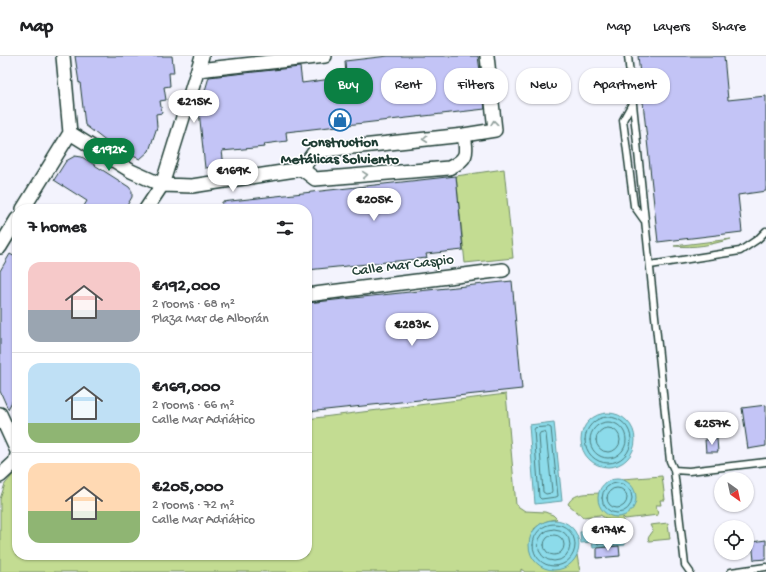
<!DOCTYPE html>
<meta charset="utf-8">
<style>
:root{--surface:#fff;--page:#f2f2f2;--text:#202124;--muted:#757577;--line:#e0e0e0;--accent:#0b8043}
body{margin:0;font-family:"Gochi Hand",sans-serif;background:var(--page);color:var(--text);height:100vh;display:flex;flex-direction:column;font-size:15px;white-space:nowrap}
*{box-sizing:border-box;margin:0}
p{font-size:13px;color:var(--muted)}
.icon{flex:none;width:22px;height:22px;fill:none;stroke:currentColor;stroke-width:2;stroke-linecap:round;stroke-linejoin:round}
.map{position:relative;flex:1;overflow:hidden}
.details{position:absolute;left:12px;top:148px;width:300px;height:356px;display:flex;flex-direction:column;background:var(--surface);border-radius:16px;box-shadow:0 1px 3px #0004}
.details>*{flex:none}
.guide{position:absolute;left:324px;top:12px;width:380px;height:36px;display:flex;gap:8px}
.needle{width:26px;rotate:147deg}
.controls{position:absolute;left:714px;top:416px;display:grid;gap:8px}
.controls a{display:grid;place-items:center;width:40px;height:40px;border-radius:50%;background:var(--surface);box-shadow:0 1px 3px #0004;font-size:20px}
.price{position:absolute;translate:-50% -34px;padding:0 9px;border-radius:14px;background:#fff;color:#222;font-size:13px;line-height:26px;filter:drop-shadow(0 1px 2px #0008)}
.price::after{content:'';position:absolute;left:50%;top:24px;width:12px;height:9px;margin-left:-6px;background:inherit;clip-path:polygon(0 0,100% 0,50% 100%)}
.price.on{background:var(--accent);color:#fff}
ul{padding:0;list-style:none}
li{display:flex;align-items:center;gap:12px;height:100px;padding:0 16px}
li+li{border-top:1px solid var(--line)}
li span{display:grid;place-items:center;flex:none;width:112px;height:80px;border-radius:12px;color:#555}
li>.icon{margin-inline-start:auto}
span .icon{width:48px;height:48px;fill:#fffc;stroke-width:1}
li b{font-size:17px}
h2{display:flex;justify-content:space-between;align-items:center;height:48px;padding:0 16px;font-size:17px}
.pill{padding:0 14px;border-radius:16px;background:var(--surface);box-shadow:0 1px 3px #0004;font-size:14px;line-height:36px}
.pill.on{background:var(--accent);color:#fff}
header{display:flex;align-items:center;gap:24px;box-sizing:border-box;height:56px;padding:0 20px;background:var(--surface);border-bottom:1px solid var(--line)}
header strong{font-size:19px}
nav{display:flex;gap:22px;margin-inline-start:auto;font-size:14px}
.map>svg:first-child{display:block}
</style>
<header>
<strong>Map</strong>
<nav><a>Map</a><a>Layers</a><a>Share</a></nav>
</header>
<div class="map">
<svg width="766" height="516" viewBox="0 0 766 516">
<rect width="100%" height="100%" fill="#f3f3fd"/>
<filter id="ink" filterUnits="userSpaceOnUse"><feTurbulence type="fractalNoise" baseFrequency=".025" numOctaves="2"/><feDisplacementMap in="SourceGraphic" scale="8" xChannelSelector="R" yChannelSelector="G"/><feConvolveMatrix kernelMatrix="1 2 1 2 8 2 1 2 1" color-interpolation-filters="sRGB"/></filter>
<g filter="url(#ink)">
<!-- green -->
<path fill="#c3dc92" stroke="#718c63" d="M 504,113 L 513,202 L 465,207 L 456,120 Z
M 731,183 C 709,189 697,192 674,190 Z
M 506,338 L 516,449 L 525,455 L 545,456 L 553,459 L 557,463 C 547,464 541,467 534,473 L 541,510 C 556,516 568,512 577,499 L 580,516 L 525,516 L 521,513 L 521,516 L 0,516 L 0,443 L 5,428 L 17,414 L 17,499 L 307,499 L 307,363 Z
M 662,420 L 665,444 L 660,444 L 661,449 L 656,449 L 658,459 L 625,463 L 623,461 L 623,469 L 617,469 L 600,459 L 583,461 L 568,448 C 574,436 588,438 600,437 L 599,439 L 627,426 L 622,423 Z
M 668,467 L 670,483 L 649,485 L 648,482 L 653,475 L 650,469 Z"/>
<!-- water -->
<path fill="#8cdbea" stroke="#609ca1" d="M581 384a27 27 0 1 1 54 0a27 27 0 1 1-54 0Z
M 554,366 L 562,445 L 535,448 L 529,369 Z
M598 442a19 19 0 1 1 38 0a19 19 0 1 1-38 0Z
M529 489a25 25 0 1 1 50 0a25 25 0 1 1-50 0Z
M 623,471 L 625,489 L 593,492 L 592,486 L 581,487 L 580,476 Z"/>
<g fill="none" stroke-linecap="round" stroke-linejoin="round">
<!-- shore -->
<path stroke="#4b7c7d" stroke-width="1" d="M585 384a23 23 0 1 1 46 0a23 23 0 1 1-46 0Z
M590 384a18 18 0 1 1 36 0a18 18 0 1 1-36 0Z
M 549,371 L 551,372 L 558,440 L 556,441 L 541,443 L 539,441 L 534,374 L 535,372 Z
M596 384a12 12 0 1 1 24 0a12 12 0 1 1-24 0Z
M 545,376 L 546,378 L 552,435 L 551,437 L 546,438 L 543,436 L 539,379 L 540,377 Z
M602 442a15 15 0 1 1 30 0a15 15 0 1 1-30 0Z
M607 442a10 10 0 1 1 20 0a10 10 0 1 1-20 0Z
M533 489a21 21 0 1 1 42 0a21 21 0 1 1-42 0Z
M538 489a16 16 0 1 1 32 0a16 16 0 1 1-32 0Z
M 618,476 L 620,477 L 621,484 L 619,486 L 598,488 L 591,481 L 593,478 Z
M544 489a10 10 0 1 1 20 0a10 10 0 1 1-20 0Z"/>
</g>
<!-- building -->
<path fill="#c3c4f6" stroke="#1f3d34" d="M 75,0 L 172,0 L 174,17 L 169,17 L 170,30 L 164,31 L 166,44 L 160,45 L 162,57 L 156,58 L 157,71 L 149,95 L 140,103 L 128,98 L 126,101 L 85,69 L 80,26 L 79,27 Z
M 388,0 L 478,0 L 485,53 L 286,76 L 287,85 L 264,88 L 265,91 L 222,95 L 224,110 L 205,112 L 199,55 L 209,21 L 300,11 L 302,27 L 346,21 L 345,5 Z
M 638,0 L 724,0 L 728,44 L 766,40 L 766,135 L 738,139 L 742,176 L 658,186 Z
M 75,100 L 82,101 L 129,131 L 132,135 L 132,141 L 125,153 L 82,153 L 87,145 L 54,124 L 66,105 Z
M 456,120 L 463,194 L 426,198 L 427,202 L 307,214 L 307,153 L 222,153 L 222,146 Z
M 10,198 L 17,202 L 17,336 L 8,353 L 0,335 L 0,215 Z
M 512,225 L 522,333 L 307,356 L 307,297 L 309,297 L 307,275 L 307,247 Z
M 766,349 L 766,390 L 748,393 L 742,352 Z
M 717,383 L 718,396 L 706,396 L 705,384 Z
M 766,484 L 766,503 L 754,504 L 752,486 Z
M 619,490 L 620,500 L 597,502 L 597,492 Z"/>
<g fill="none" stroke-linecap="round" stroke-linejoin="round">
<!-- service casing -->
<g stroke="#1f3d34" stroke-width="9">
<path id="service" d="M 628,0 L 670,405 L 674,414 L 685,509 L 690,516
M 633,46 L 623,64 L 634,150 L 644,164
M 650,209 L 740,195 L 758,183 L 766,175
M 674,414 L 689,415 L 766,406
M 731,516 L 766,511"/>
</g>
<!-- minor casing -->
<g stroke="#1f3d34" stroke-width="16">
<path id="minor" d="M 63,0 L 70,77
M 198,14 L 325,0
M 70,77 L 131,115 L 162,129 L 192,130 L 302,113 L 315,123 L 449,112 C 468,103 467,98 464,79
M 302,113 L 315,95 L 464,79 L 495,74 L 487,0
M 23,153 L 70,77
M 146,153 L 162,129 L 202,0
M 0,191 L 17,163
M 307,239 L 503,214
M 0,358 L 17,395
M 0,420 L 15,406 L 17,399"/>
</g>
<!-- service -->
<use href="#service" stroke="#fff" stroke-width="6"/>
<!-- minor -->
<use href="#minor" stroke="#fff" stroke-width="13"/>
</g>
<!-- one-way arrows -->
<defs><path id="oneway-chevron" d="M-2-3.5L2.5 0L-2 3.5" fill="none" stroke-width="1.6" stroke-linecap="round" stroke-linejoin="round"/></defs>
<g stroke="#8f9e9a">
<use href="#oneway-chevron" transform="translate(494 67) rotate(-96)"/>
<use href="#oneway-chevron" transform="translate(425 83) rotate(174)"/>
<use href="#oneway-chevron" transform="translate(365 119) rotate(-5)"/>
</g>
</g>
<!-- icons -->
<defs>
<g id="shop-ring" transform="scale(1.15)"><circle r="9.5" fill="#fff" stroke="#1f6fb2" stroke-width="1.5"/><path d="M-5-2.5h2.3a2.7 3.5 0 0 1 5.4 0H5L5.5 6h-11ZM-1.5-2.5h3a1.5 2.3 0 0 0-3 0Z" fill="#1f6fb2"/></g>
</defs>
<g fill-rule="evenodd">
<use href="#shop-ring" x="340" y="64"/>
</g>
<g text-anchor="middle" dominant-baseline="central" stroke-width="3" stroke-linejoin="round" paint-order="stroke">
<!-- poi labels -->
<g font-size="15" font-weight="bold" fill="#1f3d34" stroke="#fff">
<text x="340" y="87">Construction<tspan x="340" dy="17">Metálicas Solviento</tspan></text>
</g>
<!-- street labels -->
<g font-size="15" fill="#1f3d34" stroke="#fff">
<text transform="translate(403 210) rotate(-7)">Calle Mar Caspio</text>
</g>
</g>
</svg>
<div class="controls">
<a><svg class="needle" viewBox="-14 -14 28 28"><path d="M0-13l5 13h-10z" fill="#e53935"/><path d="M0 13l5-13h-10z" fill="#757577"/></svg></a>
<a><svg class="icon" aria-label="locate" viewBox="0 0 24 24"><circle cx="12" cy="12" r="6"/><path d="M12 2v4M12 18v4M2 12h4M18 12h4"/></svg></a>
</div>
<b class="price" style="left:194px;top:68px">€215K</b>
<b class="price on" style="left:109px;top:116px">€192K</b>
<b class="price" style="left:233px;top:137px">€169K</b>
<b class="price" style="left:374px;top:166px">€205K</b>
<b class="price" style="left:412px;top:291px">€283K</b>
<b class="price" style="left:712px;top:390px">€257K</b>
<b class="price" style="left:608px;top:496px">€174K</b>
<div class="guide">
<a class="pill on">Buy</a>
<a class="pill">Rent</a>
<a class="pill">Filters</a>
<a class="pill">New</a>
<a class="pill">Apartment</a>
</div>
<section class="details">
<h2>7 homes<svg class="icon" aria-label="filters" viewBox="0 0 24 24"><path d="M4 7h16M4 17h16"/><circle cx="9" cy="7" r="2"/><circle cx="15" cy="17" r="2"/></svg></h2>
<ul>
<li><span style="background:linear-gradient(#f6c9c9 60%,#9aa5b1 0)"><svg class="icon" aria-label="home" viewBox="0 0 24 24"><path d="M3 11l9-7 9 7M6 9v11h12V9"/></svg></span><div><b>€192,000</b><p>2 rooms · 68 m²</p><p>Plaza Mar de Alborán</p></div></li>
<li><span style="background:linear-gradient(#bfe0f5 75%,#8fb573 0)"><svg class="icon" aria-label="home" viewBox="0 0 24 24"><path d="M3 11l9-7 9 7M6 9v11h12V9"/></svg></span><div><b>€169,000</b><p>2 rooms · 66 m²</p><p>Calle Mar Adriático</p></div></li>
<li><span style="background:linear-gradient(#ffd9b3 60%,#8fb573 0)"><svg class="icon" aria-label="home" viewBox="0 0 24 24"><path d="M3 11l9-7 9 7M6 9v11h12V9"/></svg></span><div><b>€205,000</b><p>2 rooms · 72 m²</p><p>Calle Mar Adriático</p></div></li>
</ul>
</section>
</div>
